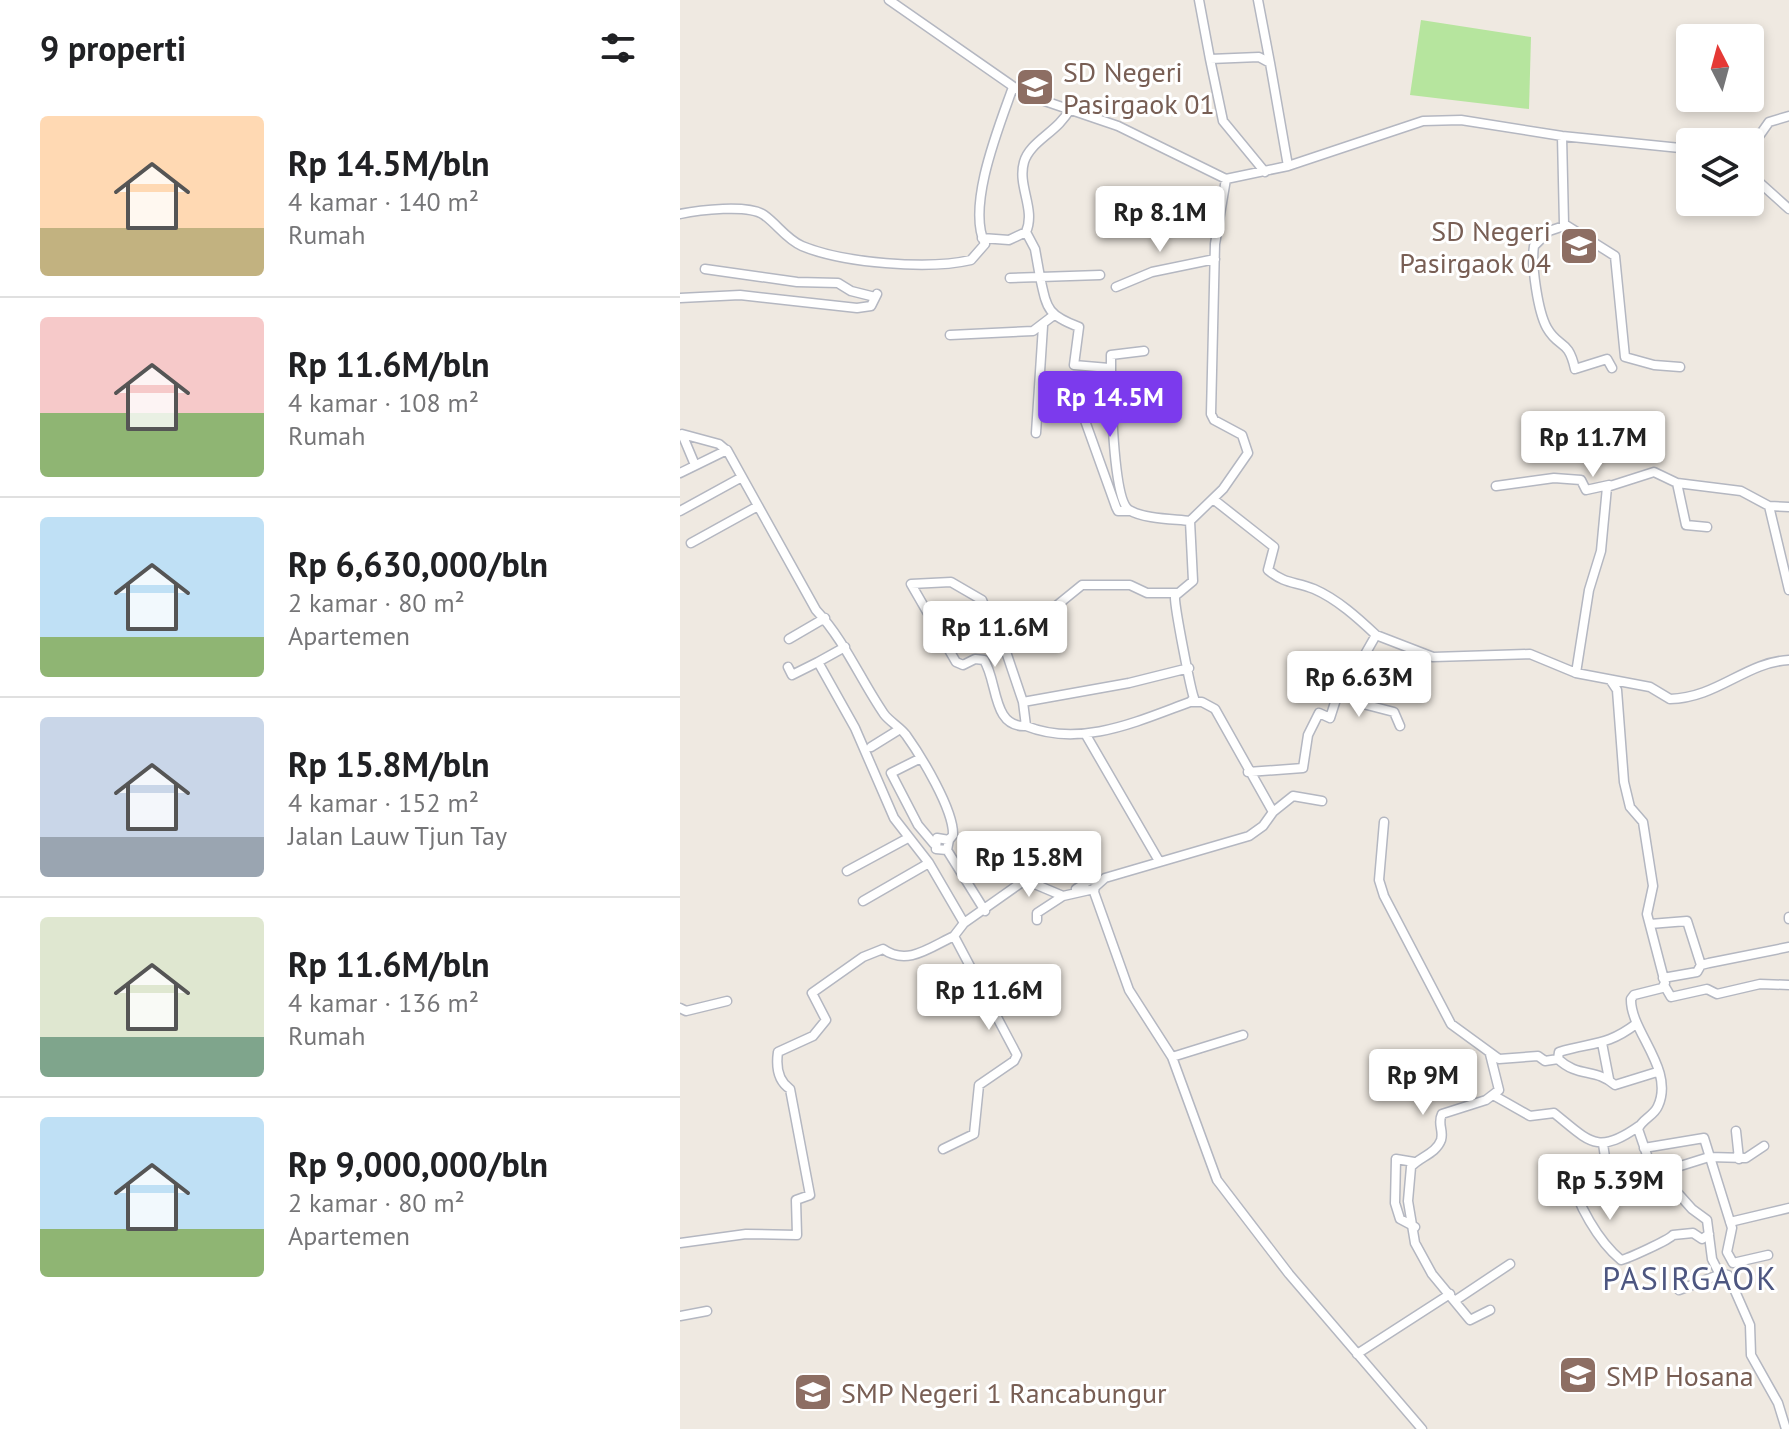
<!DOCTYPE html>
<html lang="id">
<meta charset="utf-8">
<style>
:root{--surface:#fff;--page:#f2f2f2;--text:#202124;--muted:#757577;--line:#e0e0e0;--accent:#7c3aed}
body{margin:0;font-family:"PT Sans",sans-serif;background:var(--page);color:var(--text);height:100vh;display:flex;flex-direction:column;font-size:30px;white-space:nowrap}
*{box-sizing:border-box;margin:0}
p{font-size:26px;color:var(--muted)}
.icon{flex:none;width:44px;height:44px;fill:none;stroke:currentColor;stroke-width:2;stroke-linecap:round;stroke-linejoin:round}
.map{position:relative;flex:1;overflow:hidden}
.side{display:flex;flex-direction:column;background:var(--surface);width:680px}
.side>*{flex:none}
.needle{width:52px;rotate:354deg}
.buttons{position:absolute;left:996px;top:24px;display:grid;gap:16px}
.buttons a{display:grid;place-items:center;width:88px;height:88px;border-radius:8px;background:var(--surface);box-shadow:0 4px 12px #0003;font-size:40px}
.price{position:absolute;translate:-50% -68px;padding:0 18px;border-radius:8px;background:#fff;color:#222;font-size:26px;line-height:52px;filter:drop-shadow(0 2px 4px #0008)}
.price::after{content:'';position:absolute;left:50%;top:48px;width:24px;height:18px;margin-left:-12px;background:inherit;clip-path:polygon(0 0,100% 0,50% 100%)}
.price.current{background:var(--accent);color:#fff}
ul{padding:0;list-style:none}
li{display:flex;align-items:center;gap:24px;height:200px;padding:0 40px}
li+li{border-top:2px solid var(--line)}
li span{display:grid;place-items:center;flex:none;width:224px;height:160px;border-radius:8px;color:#555}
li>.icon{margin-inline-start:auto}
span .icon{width:96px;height:96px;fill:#fffc;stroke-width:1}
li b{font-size:34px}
h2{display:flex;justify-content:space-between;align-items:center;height:96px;padding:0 40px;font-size:34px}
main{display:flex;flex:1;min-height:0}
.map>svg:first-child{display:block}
</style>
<main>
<section class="side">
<h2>9 properti<svg class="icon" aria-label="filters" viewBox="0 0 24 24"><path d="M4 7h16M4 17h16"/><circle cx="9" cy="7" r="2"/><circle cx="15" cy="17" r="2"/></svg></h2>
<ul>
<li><span style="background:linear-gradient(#ffd9b3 70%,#c2b280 0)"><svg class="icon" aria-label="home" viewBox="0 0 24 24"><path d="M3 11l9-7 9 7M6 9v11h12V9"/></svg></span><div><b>Rp 14.5M/bln</b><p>4 kamar · 140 m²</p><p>Rumah</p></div></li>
<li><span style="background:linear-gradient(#f6c9c9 60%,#8fb573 0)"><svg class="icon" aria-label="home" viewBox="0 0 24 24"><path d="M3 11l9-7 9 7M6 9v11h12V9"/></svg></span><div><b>Rp 11.6M/bln</b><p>4 kamar · 108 m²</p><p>Rumah</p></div></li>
<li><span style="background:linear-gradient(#bfe0f5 75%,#8fb573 0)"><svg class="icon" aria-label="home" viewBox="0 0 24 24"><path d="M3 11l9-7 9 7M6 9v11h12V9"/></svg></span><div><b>Rp 6,630,000/bln</b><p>2 kamar · 80 m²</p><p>Apartemen</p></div></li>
<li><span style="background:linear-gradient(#c9d6e8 75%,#9aa5b1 0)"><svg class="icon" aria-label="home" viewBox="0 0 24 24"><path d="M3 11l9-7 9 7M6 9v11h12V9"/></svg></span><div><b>Rp 15.8M/bln</b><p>4 kamar · 152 m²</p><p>Jalan Lauw Tjun Tay</p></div></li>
<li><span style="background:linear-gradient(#dfe7d0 75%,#7fa58c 0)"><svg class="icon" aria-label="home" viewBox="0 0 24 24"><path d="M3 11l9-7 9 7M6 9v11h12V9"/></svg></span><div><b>Rp 11.6M/bln</b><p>4 kamar · 136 m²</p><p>Rumah</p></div></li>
<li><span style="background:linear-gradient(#bfe0f5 70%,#8fb573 0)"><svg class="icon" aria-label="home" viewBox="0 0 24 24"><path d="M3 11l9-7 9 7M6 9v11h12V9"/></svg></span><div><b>Rp 9,000,000/bln</b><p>2 kamar · 80 m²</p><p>Apartemen</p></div></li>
</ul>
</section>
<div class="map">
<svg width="1109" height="1429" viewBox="0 0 1109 1429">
<rect width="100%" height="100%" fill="#efe9e1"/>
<!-- green -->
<path fill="#b6e59e" d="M 741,20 L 851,37 L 849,109 L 730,95 Z"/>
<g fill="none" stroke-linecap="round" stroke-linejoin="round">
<!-- street casing -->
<g stroke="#b4b7c1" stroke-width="11">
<path id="street" d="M 209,0 L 344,94 L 438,126 L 546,179 L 608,166 L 743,121 L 781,120 L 882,136 L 1010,149
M 519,0 L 530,59 L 579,57 L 590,63 L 608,166
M 578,0 L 590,63
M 530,59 L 543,121 L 585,172
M 882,136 L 884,224 L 935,256 L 945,357 L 974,365 L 1000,367
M 1070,149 L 1089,122 L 1109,116
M 1070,174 L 1109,209
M 546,179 L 535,244 L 531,414 L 534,420 L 562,435 L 568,453 L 543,489 L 510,521 L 513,581 L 495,596 C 494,605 511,691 514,698 L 510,702 L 522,702 L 535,709 L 593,812 L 583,826 L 569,836 L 425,878 L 415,887 L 414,892 L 449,990 L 492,1057 L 537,1180 L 609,1274 L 742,1429
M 0,214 C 18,210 69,204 84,215 C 98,225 106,239 122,246 C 163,263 248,270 291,260 L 305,244 C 286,206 320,124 333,87
M 884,226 L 869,231 L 854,246 C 851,265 858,312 867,328 C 879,349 888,338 895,369 L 927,359 L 932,368
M 302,238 L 329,240 L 346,232 C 356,209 337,186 344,162 C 350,141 378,132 390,109
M 25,269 L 117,282 L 158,283 L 171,291 L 195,297
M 420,275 L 360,277 C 367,309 367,315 399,327 L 394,365 L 429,368
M 330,278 L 360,277 L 355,249 L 346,232
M 436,287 L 472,272 L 535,259
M 0,298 L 60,295 L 177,308 L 191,306 L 197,294
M 270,335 L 353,331 L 374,315
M 394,390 L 436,507 L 438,511 L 450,511
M 488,390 L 431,388 C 432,409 434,500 449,510 C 464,519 493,519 510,521
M 361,391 L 431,388 L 431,355 L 464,351
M 356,433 L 363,326
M 15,465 L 2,434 L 39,444 L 46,450
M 0,473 L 47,450 L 136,610 C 165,641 180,679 204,714 C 210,722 220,727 226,735 C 241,756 274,810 273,835 L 269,840
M 997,483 L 1006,525 L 1027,527
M 816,486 L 874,478 L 901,480 L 906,490 L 929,485
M 533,499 L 594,547 L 588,570 C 606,585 615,581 634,589 C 657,599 678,618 696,635
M 1109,507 L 1089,506 L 1109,590
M 0,511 L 62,477
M 11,543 L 78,506
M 317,625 L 343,702
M 109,639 L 145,618
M 165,647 L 138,662 L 175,728 L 214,818 L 249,863 L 284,923 L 345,880 L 383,896 L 414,889
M 108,667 L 112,675 L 138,662
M 509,668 L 449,683 L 343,702 L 346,726 C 401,748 458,721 510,702
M 896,673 L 909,590 L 921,551 L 927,487 L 974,472 L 997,483 L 1061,491 L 1089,506
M 931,681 L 937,690 L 944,782 L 950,807 L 963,822 L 973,886 L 967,914 L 985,983 L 982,988 L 954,995 L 951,999 C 950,1031 995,1069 978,1106 C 974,1116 962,1119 958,1129 L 969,1161 L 1012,1209 L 1027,1220 L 1032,1259 L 1039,1273 L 1048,1275 L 1070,1325 L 1071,1355 L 1098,1403 L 1106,1429
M 667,686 L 683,704 L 714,712 L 720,726
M 346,726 C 312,728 318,682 304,660 L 295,659 L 283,665 L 276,662 L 231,584 L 271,582 L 302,600 L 312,626 L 365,615 L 402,585 L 450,585 L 467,593 L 498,593
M 406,735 L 479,861
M 191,747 L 220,729
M 239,759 L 211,773 L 238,825 L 254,844
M 568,772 L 623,768 L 628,735 L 639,713 L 650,718 L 659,690 L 667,686 L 696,635 L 753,657 L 850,654 L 896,673 L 970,687 L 990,699 C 1037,698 1066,662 1109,660
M 593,812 L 613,796 L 642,801
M 704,822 L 699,880 L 704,896 L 771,1024 L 819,1059 L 858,1056 L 865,1061 L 878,1059 C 898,1078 916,1068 935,1085 L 977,1072
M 267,850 L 256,849 L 257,838 L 269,840 L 267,850 L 305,911
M 167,871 L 228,838
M 396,889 L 410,880 L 419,882
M 183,901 L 249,863
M 1109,917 L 1109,919
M 357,920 L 357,913 L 383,896
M 970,924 L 1007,921 L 1021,965
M 983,978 L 1017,972 L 1021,965 L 1029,963 L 1109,947
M 984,985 L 991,997 L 1027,989 L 1037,994 L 1080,984 L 1109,985
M 0,1008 L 6,1011 L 47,1001
M 922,1043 L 929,1079
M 810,1054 L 819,1090 L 806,1100 L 762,1114 C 757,1124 764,1130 761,1140 C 756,1154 739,1157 731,1167 L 728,1201 L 735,1243 L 752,1274 L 790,1320 L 810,1310
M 492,1057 L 563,1035
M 878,1059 L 879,1052 C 913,1042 927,1046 956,1024
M 813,1095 L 850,1116 L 874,1113 C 909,1141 917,1156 959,1126
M 1056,1131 L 1059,1159
M 923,1144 L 925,1157 C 915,1166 899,1160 891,1175 C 896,1203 919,1242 941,1260 C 947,1259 989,1240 993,1235 L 1013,1233 L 1022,1239 L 1029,1234
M 964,1148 L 1024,1138 L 1052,1228 L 1047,1252 L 1053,1263 L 1088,1255
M 263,1149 L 294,1134 L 299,1085 L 334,1061 L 337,1055 L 274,936 L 284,923
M 734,1162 L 716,1159 L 715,1203 L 720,1219 L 735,1227
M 978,1173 L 1029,1157 L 1066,1158 L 1084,1146
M 1050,1222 L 1109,1208
M 0,1243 L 66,1234 L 117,1235 L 116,1200 L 130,1195 L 110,1089 C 98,1081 96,1066 98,1052 L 133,1036 L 146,1020 L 132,993 L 183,957 L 203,949 C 227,966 249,948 274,936
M 999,1290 L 1041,1274
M 776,1300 L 830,1264
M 0,1316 L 27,1311
M 677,1354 L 770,1294"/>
</g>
<!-- street -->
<use href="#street" stroke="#fff" stroke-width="8"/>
</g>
<!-- icons -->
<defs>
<g id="school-square" transform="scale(2)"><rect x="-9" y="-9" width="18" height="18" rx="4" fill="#8d6e63" stroke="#fff"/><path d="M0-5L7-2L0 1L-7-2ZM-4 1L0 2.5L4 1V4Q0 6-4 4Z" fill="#fff"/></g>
</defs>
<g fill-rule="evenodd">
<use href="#school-square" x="355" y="87"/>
<use href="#school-square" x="899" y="246"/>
<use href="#school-square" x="898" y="1375"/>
<use href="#school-square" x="133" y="1392"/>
</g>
<g text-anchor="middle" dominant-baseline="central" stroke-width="6" stroke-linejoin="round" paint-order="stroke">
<!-- education labels -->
<g font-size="28" fill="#785e54" stroke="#fff" text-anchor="start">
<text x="383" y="71">SD Negeri<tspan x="383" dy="32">Pasirgaok 01</tspan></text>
<text x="871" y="230" text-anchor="end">SD Negeri<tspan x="871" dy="32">Pasirgaok 04</tspan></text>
<text x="926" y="1375">SMP Hosana</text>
<text x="161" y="1392">SMP Negeri 1 Rancabungur</text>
</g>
<!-- quarter labels -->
<g font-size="32" letter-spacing="2" fill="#4d5680" stroke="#fff">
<text x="1010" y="1278">PASIRGAOK</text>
</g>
</g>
</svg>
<div class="buttons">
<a><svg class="needle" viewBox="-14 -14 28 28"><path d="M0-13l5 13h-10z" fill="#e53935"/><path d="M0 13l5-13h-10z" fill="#757577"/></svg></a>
<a><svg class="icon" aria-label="layers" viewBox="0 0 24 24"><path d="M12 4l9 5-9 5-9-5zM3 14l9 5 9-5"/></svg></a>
</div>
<b class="price" style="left:480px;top:254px">Rp 8.1M</b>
<b class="price current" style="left:430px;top:439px">Rp 14.5M</b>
<b class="price" style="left:913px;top:479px">Rp 11.7M</b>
<b class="price" style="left:315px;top:669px">Rp 11.6M</b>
<b class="price" style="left:679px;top:719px">Rp 6.63M</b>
<b class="price" style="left:349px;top:899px">Rp 15.8M</b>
<b class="price" style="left:309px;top:1032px">Rp 11.6M</b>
<b class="price" style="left:743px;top:1117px">Rp 9M</b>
<b class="price" style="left:930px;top:1222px">Rp 5.39M</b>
</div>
</main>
